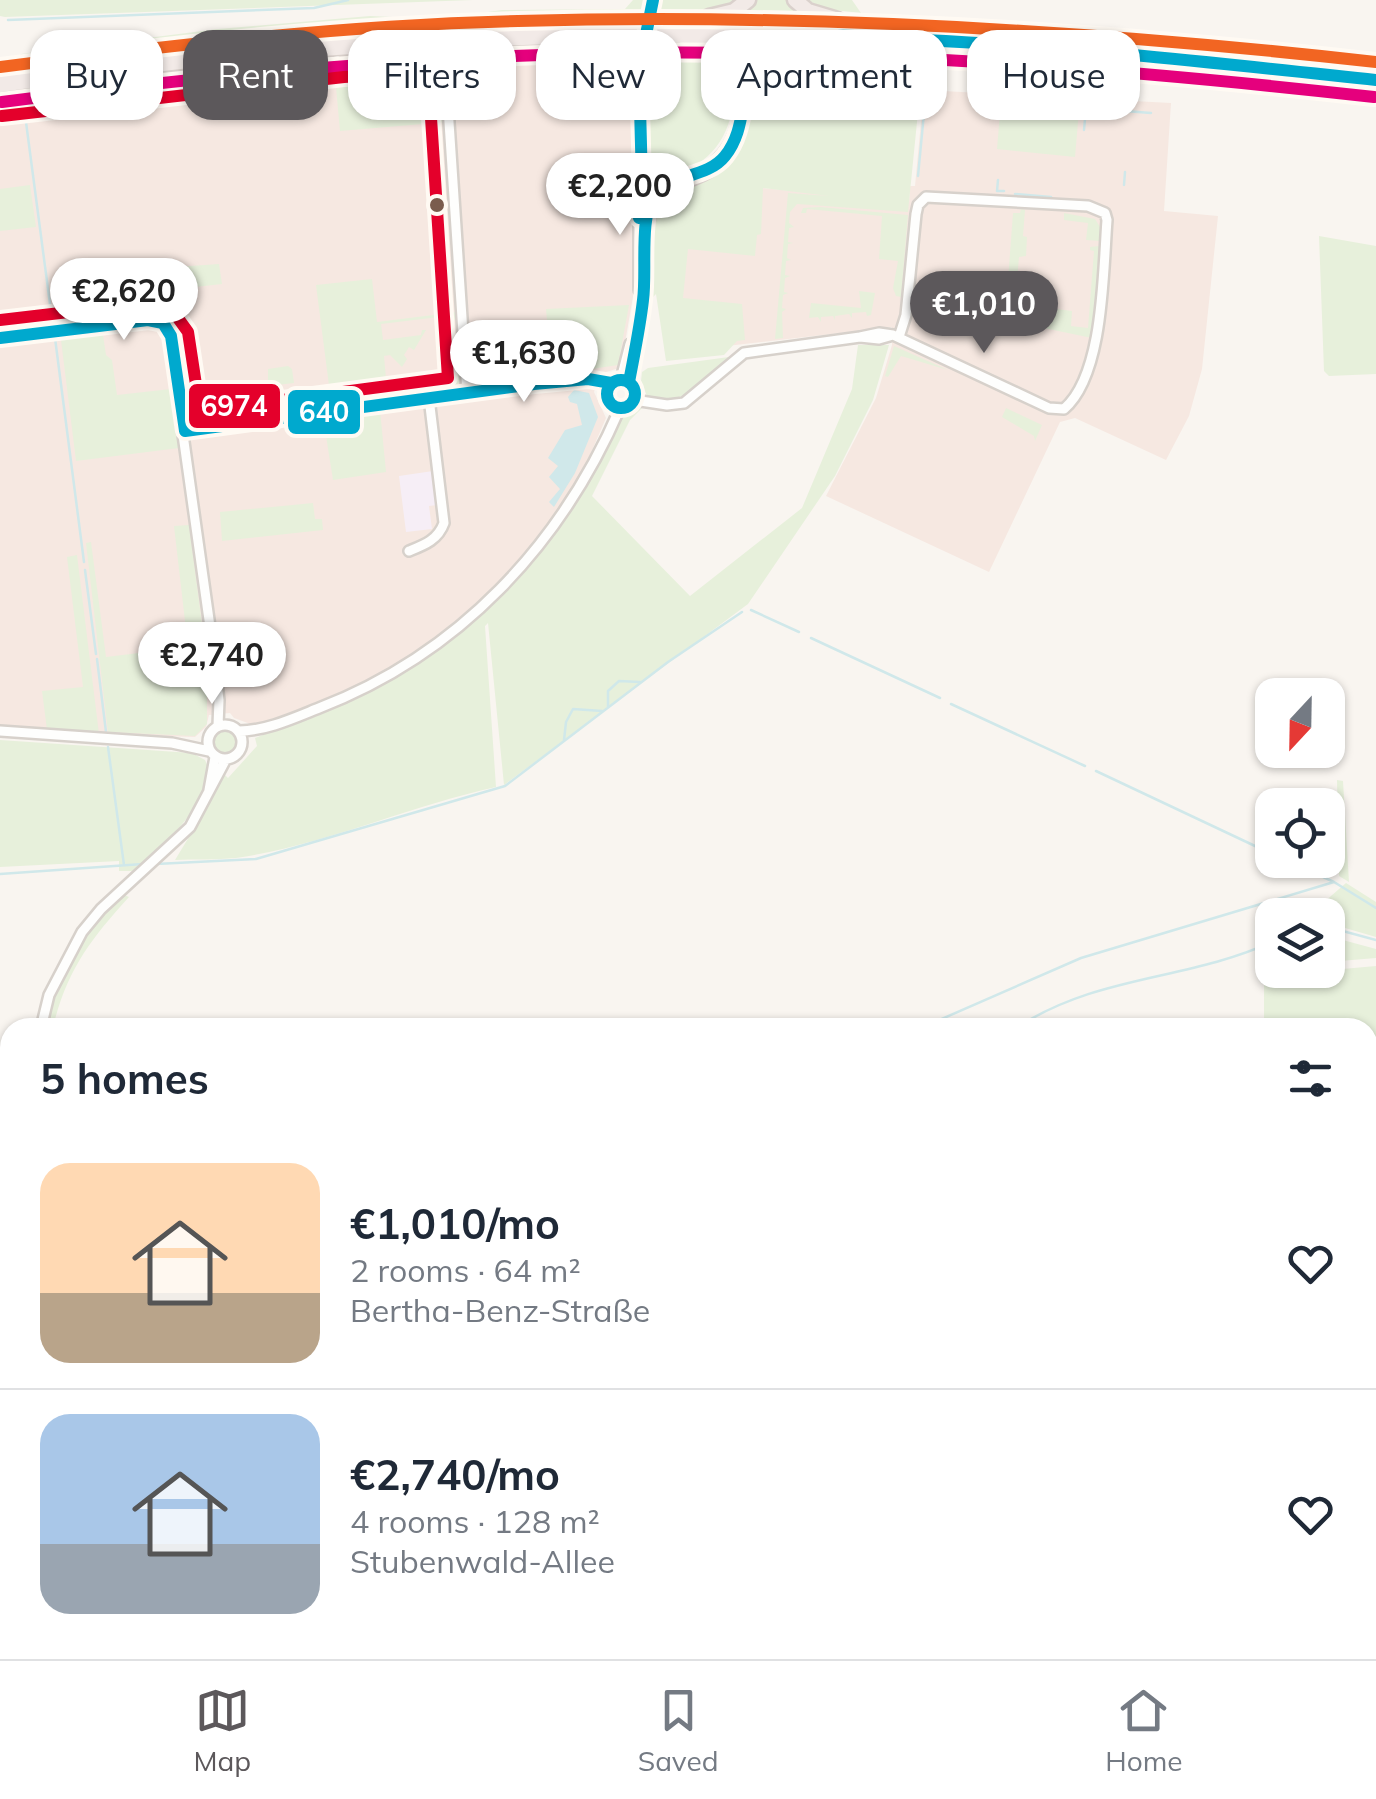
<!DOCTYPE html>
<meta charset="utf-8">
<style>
:root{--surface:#fff;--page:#f6f6f7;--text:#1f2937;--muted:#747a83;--line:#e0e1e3;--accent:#5c585b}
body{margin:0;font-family:Mulish,sans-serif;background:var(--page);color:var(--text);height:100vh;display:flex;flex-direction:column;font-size:38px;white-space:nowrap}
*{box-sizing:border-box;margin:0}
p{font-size:32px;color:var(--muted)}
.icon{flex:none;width:55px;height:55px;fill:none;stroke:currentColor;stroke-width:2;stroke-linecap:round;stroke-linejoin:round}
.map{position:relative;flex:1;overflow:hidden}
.drawer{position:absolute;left:0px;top:1018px;width:1378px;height:642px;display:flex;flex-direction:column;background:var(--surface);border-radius:30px 30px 0 0;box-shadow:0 2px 8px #0004}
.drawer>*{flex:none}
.banner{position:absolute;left:30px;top:30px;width:1318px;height:90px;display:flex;gap:20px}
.needle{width:65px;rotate:202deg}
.fabs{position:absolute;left:1255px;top:678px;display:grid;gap:20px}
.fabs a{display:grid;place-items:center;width:90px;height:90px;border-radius:20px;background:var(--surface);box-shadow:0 2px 8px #0004;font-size:50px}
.price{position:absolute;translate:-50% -85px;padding:0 22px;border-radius:35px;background:#fff;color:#222;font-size:32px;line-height:65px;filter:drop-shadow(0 2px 5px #0008)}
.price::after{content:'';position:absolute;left:50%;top:60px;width:30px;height:22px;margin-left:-15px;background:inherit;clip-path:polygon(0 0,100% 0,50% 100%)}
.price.on{background:var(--accent);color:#fff}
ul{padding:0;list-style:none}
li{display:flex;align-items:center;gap:30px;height:250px;padding:0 40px}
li+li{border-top:2px solid var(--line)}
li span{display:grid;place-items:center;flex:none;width:280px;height:200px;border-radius:30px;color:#555}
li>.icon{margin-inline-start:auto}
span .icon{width:120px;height:120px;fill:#fffc;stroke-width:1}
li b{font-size:42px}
h2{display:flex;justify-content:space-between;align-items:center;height:120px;padding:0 40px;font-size:42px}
.pill{padding:0 35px;border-radius:30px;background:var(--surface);box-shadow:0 2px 8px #0004;font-size:35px;line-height:90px}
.pill.on{background:var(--accent);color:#fff}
.dock{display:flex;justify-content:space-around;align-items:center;height:140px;border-top:2px solid var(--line);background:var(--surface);font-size:28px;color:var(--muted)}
.dock a{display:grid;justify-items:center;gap:5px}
.dock .on{color:var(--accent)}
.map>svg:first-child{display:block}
</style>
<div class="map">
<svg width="1376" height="1659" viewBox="0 0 1376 1659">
<rect width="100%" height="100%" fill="#f9f5f0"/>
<!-- commercial -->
<path fill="#f6e8e1" d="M 634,47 L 635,285 L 622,360 L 619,368 L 600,374 L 594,392 L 606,418 L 577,485 L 516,571 L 431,646 L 342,696 L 256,726 L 234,718 L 230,713 L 209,715 L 206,727 L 195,737 L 0,731 L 0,95 L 334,57 Z
M 924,90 L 1171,103 L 1164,211 L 1218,216 L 1202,369 L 1189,416 L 1166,460 L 1075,418 L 1060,422 L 989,572 L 826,496 L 876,398 L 892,345 L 892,327 L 665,353 L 658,224 L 763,188 L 909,203 L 910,186 L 915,186 Z"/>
<!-- education -->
<path fill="#f6eef6" d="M 433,471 L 438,505 L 429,506 L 432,529 L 406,532 L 399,476 Z"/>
<!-- green -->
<path fill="#e7f0db" d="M 0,0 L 473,0 L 5,17 L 0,16 Z
M 633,0 L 646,0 L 641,13 L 337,30 L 15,63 L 21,54 L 218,29 L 370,16 L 439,19 L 502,10 L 625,9 Z
M 662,0 L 742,0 C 716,17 688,16 657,15 Z
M 754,0 L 789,0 L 810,18 L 738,17 Z
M 808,0 L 852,0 L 861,13 L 824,9 Z
M 715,41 L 777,41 L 743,82 L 739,64 Z
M 799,45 L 924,52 L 908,212 L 797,204 L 790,212 L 789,223 L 794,227 L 789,228 L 788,242 L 793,243 L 788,244 L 787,258 L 791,260 L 786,261 L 785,275 L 790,276 L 785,278 L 784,292 L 788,293 L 783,295 L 782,308 L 786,309 L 782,312 L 783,338 L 775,339 L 788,193 L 829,196 L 763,188 L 761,234 L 757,235 L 755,256 L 688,249 L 683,298 L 742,304 L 745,340 L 737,341 L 724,355 L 666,361 L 656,294 L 647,303 L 653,204 L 666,188 L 721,165 L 754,77 L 771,55 Z
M 651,46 C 671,46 695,44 713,56 C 755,88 724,172 672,170 C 662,169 658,170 650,164 L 645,95 Z
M 434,57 L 441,65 L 446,122 L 340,131 L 334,65 L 342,62 Z
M 1043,96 L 1080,99 L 1075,157 L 997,149 L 1000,113 L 1041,117 Z
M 30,185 L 36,227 L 0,231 L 0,189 Z
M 820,207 L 908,215 L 901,297 L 896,296 L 893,288 L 898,261 L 879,259 L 882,216 L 807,209 L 806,213 L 801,213 L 803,208 Z
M 1021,209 L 1025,210 L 1023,236 L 1027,237 L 1026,256 L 1019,257 L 1015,304 L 1072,311 L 1071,326 L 1088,328 L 1094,251 L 1090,250 L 1090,247 L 1099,246 L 1092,338 L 1005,320 L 1013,213 L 1020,213 Z
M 1064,213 L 1095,219 L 1100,227 L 1100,241 L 1086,240 L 1088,223 L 1064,220 Z
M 1319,236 L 1376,246 L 1376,374 L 1329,376 L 1324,371 Z
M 219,264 L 222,284 L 62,302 L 59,275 Z
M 372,279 L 377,322 L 457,312 L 458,319 L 448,321 L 447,316 L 381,324 L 383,340 L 421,335 L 422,330 L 426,330 L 414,350 L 409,347 L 404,355 L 407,359 L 402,367 L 390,355 L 384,356 L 387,390 L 392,390 L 393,395 L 386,396 L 383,373 L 384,395 L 331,401 L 316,285 Z
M 859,291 L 875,293 L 871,315 L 867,316 L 866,312 L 852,313 L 852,318 L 849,314 L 835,316 L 835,320 L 833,316 L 821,317 L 821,322 L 818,317 L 809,318 L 811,303 L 861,308 Z
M 629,305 L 618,365 L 552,375 L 546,309 Z
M 103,335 L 106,355 L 112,360 L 117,395 L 171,389 L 179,448 L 76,461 L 61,340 Z
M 453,337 L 459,337 L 460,382 L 454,386 L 419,392 L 425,380 L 426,384 L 448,381 L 449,376 L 453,376 L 451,348 L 446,348 Z
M 858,345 L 889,345 L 873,400 L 835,476 L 748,604 L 504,785 L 488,623 L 485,626 L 496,787 C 409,806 325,845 236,858 C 216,860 195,859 175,860 L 209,804 L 222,772 L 228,778 L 257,746 L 255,738 C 372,694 470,645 548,543 C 564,522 580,497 592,473 C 601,455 607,433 618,417 C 623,409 635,405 644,406 L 630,420 L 592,496 L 690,596 L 802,508 L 852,389 Z
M 894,346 L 948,370 L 901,356 L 888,377 L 885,376 Z
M 729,357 C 706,383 684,408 647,396 L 641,381 L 642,372 L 648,368 Z
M 288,366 L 292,369 L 294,383 L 268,386 L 268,369 Z
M 1006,408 L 1042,425 L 1035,441 L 1034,436 L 1002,417 Z
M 380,410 L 386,472 L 333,480 L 323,417 Z
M 313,503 L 315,519 L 322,519 L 323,530 L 222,541 L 220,512 Z
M 189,525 L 207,662 L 207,724 L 195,736 L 108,732 L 86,543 L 91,542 L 106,657 L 188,647 L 174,526 Z
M 77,555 L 99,734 L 47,730 L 42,691 L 83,687 L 67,557 Z
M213 742a12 12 0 1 1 24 0a12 12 0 1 1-24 0Z
M 0,740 L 192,753 L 205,760 L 210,771 C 199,816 167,841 133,871 L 119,871 L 119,861 L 0,867 Z
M 1337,780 L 1343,781 L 1349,882 L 1339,876 Z
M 1346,883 L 1376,902 L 1376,937 L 1328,923 L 1328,915 L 1309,915 Z
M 122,894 L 129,897 C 90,940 67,970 53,1027 L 44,1028 C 54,974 85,931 122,894 Z
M 1328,936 L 1376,949 L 1376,958 L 1328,962 Z
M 1376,966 L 1376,1337 L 1373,1336 L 1368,1352 L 1368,1028 L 1264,1027 L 1264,976 Z
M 10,1297 L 10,1390 L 0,1393 L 0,1300 Z
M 1376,1347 L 1376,1436 C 1361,1413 1364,1371 1376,1347 Z
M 1368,1429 L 1376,1442 L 1376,1659 L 1254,1659 L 1258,1650 L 1368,1650 Z
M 1184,1650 L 1251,1650 L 1247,1659 L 1185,1659 Z"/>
<!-- water -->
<path fill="#d0e8ea" d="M 574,390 L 589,393 L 598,417 L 575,473 L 554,507 L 549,502 L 560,489 L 549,477 L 558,466 L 548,458 L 565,430 L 582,425 L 577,404 L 570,402 L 568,397 Z"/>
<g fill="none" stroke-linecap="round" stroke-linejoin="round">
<!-- stream -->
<path stroke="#d0e8ea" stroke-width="2.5" d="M 8,20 L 314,8 L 348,0
M 24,107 L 53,327
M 1084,130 L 1086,108 L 1151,113
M 918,176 L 926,92 L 930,93
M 998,180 L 997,191 L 1004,191
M 1124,185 L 1125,172
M 1015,194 L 1051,197
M 55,338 L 84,562
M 85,570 L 96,654
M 751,610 L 799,632
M 811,638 L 940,698
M 97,659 L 106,732
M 951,704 L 1085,766
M 608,707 L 608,691 L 619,681 L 640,682
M 564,740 L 566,722 L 573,709 L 602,711
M 108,747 L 124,865
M 1096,771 L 1272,854
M 1286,860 L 1334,882 L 1376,908
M 156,864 L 256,859 L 505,786 L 668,662 L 742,612
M 0,874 L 143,864
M 1328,927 L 1376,940
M 921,1028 L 1081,958 L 1334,882
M 1016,1028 C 1099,974 1187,981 1272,942
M 0,1296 L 10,1293
M 0,1410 L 10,1406"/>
<!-- minor casing -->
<g stroke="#d7d1cb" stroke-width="14">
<path id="minor" d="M 445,62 L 467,393
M 0,99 L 338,61
M 639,290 L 639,190
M 893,335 L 879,339 L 860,337 L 879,333 L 893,335 L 1049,408 L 1064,409 C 1104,375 1103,271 1107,220 L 1105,213 L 1088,206 L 926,197 L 918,205 L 916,214 L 906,315 L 899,337
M 0,338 L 148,320 L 163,323 L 168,328 L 212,641 L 219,700 L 218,726
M 621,379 L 630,344
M607 394a14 14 0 1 1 28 0a14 14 0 1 1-28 0Z
M 629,382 C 634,338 647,296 647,251 C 647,184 631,116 643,49
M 634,400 L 667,405 L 684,403 L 744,353 L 860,337
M 185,431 L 534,384 L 588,379 L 611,383
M 409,551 C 424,545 438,540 444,523 L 429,398
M208 742a17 17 0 1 1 34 0a17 17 0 1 1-34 0Z
M 0,731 L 172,743 L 209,751
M 239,731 C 266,731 294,718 319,708 C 459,654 561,545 620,408
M 209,790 L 215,757
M 41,1028 L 49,995 L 82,932 L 101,909 L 190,827 L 226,759
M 18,1659 L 24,1650"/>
</g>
<!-- highway casing -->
<g stroke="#dad1cc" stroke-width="19">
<path id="highway" d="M 795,0 L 808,11 L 838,20
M 709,17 L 734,11 L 748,0
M 685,38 C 716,47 740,61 739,97
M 0,74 C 456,7 920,10 1376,69
M 0,85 C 456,17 919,22 1376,80
M 641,173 L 671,174
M 642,183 C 685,187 728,171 739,126 C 744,106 743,84 755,66 C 766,50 783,45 801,41
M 647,219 L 653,196 L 666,184"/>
</g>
<!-- minor -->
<use href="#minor" stroke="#fefefd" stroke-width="9"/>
<!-- highway -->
<use href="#highway" stroke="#f2eae7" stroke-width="14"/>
<!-- minor-bridge casing -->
<g stroke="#d7d1cb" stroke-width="14" stroke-linecap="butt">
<path id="minor-bridge" d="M 643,49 L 651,9"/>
</g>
<!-- minor-bridge -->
<use href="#minor-bridge" stroke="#fefefd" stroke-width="9"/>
<!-- bus-1 casing -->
<g stroke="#fffaf3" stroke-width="20">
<path id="bus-1" d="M 639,218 L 642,183 L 639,69 L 653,0
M 0,338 L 148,320 L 163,323 L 171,336 L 185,431
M607 394a14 14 0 1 1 28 0a14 14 0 1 1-28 0Z
M 629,382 C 634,355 640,327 643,300 C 647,272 639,218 654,195 C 668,174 707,179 725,156 C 754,120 731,70 781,46 C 815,29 885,38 923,40 C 1075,47 1225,64 1376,80
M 185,431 L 534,384 L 588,379 L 611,383"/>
</g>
<!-- bus-2 casing -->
<g stroke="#fffaf3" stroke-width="20">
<path id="bus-2" d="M 2,102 C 172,80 342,63 514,56 C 802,44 1088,65 1374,97"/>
</g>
<!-- bus-3 casing -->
<g stroke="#fffaf3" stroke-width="20">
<path id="bus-3" d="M 0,67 C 172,45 344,25 518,21 C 806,13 1090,30 1376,62"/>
</g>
<!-- bus-4 casing -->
<g stroke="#fffaf3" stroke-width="20">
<path id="bus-4" d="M 0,320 L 146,303 L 170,307 L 188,332 L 200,411 L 448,378 L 428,72 L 344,77 L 2,116"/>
</g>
<!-- bus-1 -->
<use href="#bus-1" stroke="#00a9ce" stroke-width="12"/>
<!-- bus-2 -->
<use href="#bus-2" stroke="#e5007d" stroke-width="12"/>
<!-- bus-3 -->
<use href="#bus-3" stroke="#f26522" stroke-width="12"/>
<!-- bus-4 -->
<use href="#bus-4" stroke="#e4002b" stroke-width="12"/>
</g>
<!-- markers -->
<circle fill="#7a5c4d" stroke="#fffaf3" stroke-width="4" cx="437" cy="205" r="9"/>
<g stroke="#fffaf3" stroke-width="4">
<rect x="187" y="382" width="95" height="48" rx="10" fill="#e4002b"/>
<rect x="286" y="388" width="76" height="48" rx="10" fill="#00a9ce"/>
</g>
<g font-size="28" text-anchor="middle" font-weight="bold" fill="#fff">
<text x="234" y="416">6974</text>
<text x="324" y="422">640</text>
</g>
</svg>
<div class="fabs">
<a><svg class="needle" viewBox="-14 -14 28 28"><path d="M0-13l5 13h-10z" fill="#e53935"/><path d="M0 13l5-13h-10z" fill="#747a83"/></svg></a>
<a><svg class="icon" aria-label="locate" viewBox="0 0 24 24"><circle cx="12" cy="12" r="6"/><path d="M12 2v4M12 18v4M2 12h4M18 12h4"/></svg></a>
<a><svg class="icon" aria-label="layers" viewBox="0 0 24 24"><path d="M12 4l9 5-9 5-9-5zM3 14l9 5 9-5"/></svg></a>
</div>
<b class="price" style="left:620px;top:238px">€2,200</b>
<b class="price" style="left:124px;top:343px">€2,620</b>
<b class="price on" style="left:984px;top:356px">€1,010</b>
<b class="price" style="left:524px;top:405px">€1,630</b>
<b class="price" style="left:212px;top:707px">€2,740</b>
<div class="banner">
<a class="pill">Buy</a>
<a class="pill on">Rent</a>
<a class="pill">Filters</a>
<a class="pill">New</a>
<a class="pill">Apartment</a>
<a class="pill">House</a>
</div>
<section class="drawer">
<h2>5 homes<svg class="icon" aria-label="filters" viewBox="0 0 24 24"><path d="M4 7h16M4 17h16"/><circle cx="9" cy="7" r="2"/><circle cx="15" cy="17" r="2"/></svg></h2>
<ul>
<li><span style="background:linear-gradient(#ffd9b3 65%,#b9a48a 0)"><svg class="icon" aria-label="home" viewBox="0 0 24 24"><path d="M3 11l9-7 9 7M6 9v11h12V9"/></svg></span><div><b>€1,010/mo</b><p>2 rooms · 64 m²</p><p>Bertha-Benz-Straße</p></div><svg class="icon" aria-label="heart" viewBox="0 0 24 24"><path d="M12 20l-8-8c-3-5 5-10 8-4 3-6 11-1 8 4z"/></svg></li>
<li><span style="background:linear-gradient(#a9c7e8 65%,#9aa5b1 0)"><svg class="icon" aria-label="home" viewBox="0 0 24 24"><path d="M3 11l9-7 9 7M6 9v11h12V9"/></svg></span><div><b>€2,740/mo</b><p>4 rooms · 128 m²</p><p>Stubenwald-Allee</p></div><svg class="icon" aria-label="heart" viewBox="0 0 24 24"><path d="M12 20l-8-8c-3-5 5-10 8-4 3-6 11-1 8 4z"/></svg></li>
</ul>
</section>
</div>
<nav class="dock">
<a class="on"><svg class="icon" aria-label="map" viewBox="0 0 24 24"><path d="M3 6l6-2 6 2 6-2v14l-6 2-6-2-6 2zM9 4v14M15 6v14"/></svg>Map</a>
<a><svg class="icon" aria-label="saved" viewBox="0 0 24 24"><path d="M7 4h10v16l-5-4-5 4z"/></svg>Saved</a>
<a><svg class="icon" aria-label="home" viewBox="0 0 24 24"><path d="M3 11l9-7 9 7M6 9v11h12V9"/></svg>Home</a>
</nav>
